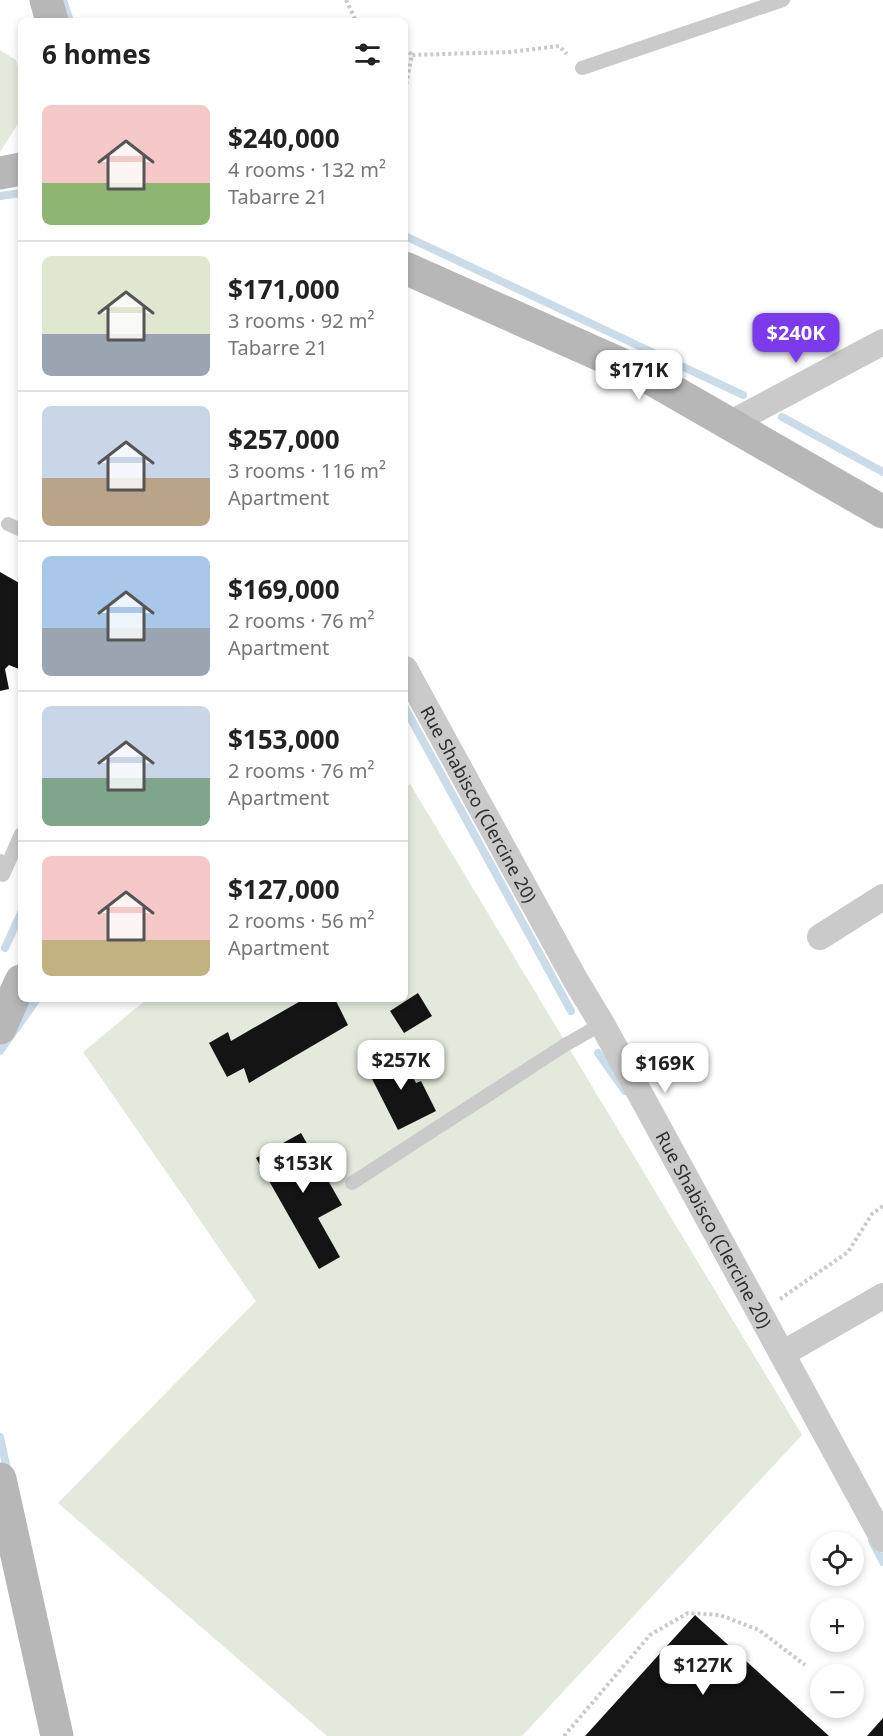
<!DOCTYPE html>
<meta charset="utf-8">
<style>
:root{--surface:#fff;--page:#f6f6f6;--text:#222;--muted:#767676;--line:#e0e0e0;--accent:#7c3aed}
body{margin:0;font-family:"Noto Sans",sans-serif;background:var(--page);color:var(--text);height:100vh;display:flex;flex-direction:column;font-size:22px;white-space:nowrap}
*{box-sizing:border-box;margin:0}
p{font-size:20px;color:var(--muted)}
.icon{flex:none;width:33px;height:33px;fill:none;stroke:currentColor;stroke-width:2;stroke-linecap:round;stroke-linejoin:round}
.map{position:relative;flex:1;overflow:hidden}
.sheet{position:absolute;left:18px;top:18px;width:390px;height:984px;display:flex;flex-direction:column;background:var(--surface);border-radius:9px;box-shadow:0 3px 9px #0003}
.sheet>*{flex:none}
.tools{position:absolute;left:810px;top:1532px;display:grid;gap:12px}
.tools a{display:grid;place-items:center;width:54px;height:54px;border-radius:50%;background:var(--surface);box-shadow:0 3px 9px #0003;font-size:30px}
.price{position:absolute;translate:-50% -51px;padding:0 14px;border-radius:12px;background:#fff;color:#222;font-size:20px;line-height:39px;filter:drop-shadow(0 2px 3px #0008)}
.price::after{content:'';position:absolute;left:50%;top:36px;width:18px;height:14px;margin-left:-9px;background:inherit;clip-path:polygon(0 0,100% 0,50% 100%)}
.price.current{background:var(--accent);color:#fff}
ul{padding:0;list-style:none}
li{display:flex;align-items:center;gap:18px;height:150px;padding:0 24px}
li+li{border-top:2px solid var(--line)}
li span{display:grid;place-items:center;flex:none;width:168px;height:120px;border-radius:9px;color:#555}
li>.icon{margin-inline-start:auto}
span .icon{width:72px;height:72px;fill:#fffc;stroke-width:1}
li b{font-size:26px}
h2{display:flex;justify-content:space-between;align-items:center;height:72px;padding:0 24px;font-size:26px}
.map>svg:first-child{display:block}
</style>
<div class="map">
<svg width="883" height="1736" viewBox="0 0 883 1736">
<rect width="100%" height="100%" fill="#fff"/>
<!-- green -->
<path fill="#e3e9dc" d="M 0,50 L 16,60 L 21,82 L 21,119 L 0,152 Z
M 410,784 L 802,1435 L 522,1736 L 327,1736 L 58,1503 L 256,1301 L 83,1052 L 147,999 L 405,999 L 405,788 Z"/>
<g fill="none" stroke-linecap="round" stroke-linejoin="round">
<!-- stream -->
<path stroke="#cadce7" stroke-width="8" d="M 63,0 L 70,21
M 0,196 L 21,193
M 405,236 L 743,395
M 782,417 L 883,472
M 405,708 L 571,1011
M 5,948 L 21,913
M 0,1051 L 37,999
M 598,1053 L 625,1091
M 0,1437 L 8,1474
M 872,1541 L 883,1562"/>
</g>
<!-- building -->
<path fill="#141414" d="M 0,572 L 21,584 L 21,666 L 19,669 L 9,665 L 5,669 L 9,689 L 0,691 Z
M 418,993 L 432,1016 L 404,1033 L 390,1011 Z
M 304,999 L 335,999 L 348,1025 L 249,1083 L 244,1068 L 227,1077 L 209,1043 L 228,1032 L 231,1041 Z
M 400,1052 L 416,1083 L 421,1081 L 436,1111 L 398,1130 L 367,1069 Z
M 301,1133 L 342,1205 L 318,1218 L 340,1257 L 319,1269 L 256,1158 Z
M 695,1615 L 829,1736 L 585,1736 Z
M 883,1718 L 883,1736 L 867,1736 Z"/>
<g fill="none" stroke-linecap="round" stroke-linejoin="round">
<!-- path -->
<path stroke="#cacaca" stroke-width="4" stroke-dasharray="3 3" stroke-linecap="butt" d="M 346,0 L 356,21
M 405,48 L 412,55
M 405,90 L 412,55 L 510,52 L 559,46 L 567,54
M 780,1299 L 848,1252 L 872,1214 L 883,1206
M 564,1736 L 650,1635 L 688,1613 L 720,1615 L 759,1630 L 805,1665"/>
<!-- lane -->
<path stroke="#cacaca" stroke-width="14" d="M 582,68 L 783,0
M 8,524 L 21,530
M 0,861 L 3,875 L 21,834
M 352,1183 L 565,1045 L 602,1024"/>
<!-- street -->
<g stroke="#cacaca" stroke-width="26">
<path d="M 729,424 L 883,342"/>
<path id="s1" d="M 405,669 L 576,981 L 602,1024 L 883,1539"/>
<path d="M 820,937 L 883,897"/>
<path d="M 782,1354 L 883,1296"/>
</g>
<!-- secondary -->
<path stroke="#b7b7b7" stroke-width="33" d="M 46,0 L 52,21
M 0,173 L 21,169
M 405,268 L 641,373 L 883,512
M 0,1028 L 21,981
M 0,1479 L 57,1736"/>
</g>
<g text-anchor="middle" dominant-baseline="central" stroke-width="6" stroke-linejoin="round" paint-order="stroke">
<!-- street labels -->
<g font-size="18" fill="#2d2d2d" stroke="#fff">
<text stroke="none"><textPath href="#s1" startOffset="154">Rue Shabisco (Clercine 20)</textPath></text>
<text stroke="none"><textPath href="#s1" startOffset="640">Rue Shabisco (Clercine 20)</textPath></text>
</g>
</g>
</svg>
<div class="tools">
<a><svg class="icon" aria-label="locate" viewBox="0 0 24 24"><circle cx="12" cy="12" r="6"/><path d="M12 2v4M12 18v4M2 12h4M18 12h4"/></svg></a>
<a>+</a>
<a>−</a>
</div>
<b class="price current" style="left:796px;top:364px">$240K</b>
<b class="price" style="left:639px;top:401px">$171K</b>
<b class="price" style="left:401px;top:1091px">$257K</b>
<b class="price" style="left:665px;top:1094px">$169K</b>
<b class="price" style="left:303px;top:1194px">$153K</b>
<b class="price" style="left:703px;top:1696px">$127K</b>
<section class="sheet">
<h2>6 homes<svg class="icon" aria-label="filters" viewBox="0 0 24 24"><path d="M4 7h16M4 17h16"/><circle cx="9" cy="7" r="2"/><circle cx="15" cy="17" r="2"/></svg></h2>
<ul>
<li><span style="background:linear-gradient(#f6c9c9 65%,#8fb573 0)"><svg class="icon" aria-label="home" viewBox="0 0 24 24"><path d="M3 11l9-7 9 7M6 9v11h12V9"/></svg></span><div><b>$240,000</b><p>4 rooms · 132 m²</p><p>Tabarre 21</p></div></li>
<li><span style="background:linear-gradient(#dfe7d0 65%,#9aa5b1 0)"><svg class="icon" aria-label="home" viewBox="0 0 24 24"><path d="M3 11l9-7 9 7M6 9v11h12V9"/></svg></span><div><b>$171,000</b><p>3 rooms · 92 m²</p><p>Tabarre 21</p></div></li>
<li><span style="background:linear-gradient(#c9d6e8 60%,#b9a48a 0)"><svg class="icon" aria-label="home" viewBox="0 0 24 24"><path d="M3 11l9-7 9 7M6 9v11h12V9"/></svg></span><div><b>$257,000</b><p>3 rooms · 116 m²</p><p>Apartment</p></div></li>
<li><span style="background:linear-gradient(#a9c7e8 60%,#9aa5b1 0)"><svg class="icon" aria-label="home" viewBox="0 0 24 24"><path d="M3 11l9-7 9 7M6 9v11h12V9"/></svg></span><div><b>$169,000</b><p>2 rooms · 76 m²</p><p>Apartment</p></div></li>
<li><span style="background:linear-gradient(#c9d6e8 60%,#7fa58c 0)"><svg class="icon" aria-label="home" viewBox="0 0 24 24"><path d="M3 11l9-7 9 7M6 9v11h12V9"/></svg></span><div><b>$153,000</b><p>2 rooms · 76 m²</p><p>Apartment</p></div></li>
<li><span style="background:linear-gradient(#f6c9c9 70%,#c2b280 0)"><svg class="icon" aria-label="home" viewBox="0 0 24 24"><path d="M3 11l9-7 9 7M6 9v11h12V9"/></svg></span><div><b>$127,000</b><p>2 rooms · 56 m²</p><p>Apartment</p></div></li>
</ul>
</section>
</div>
